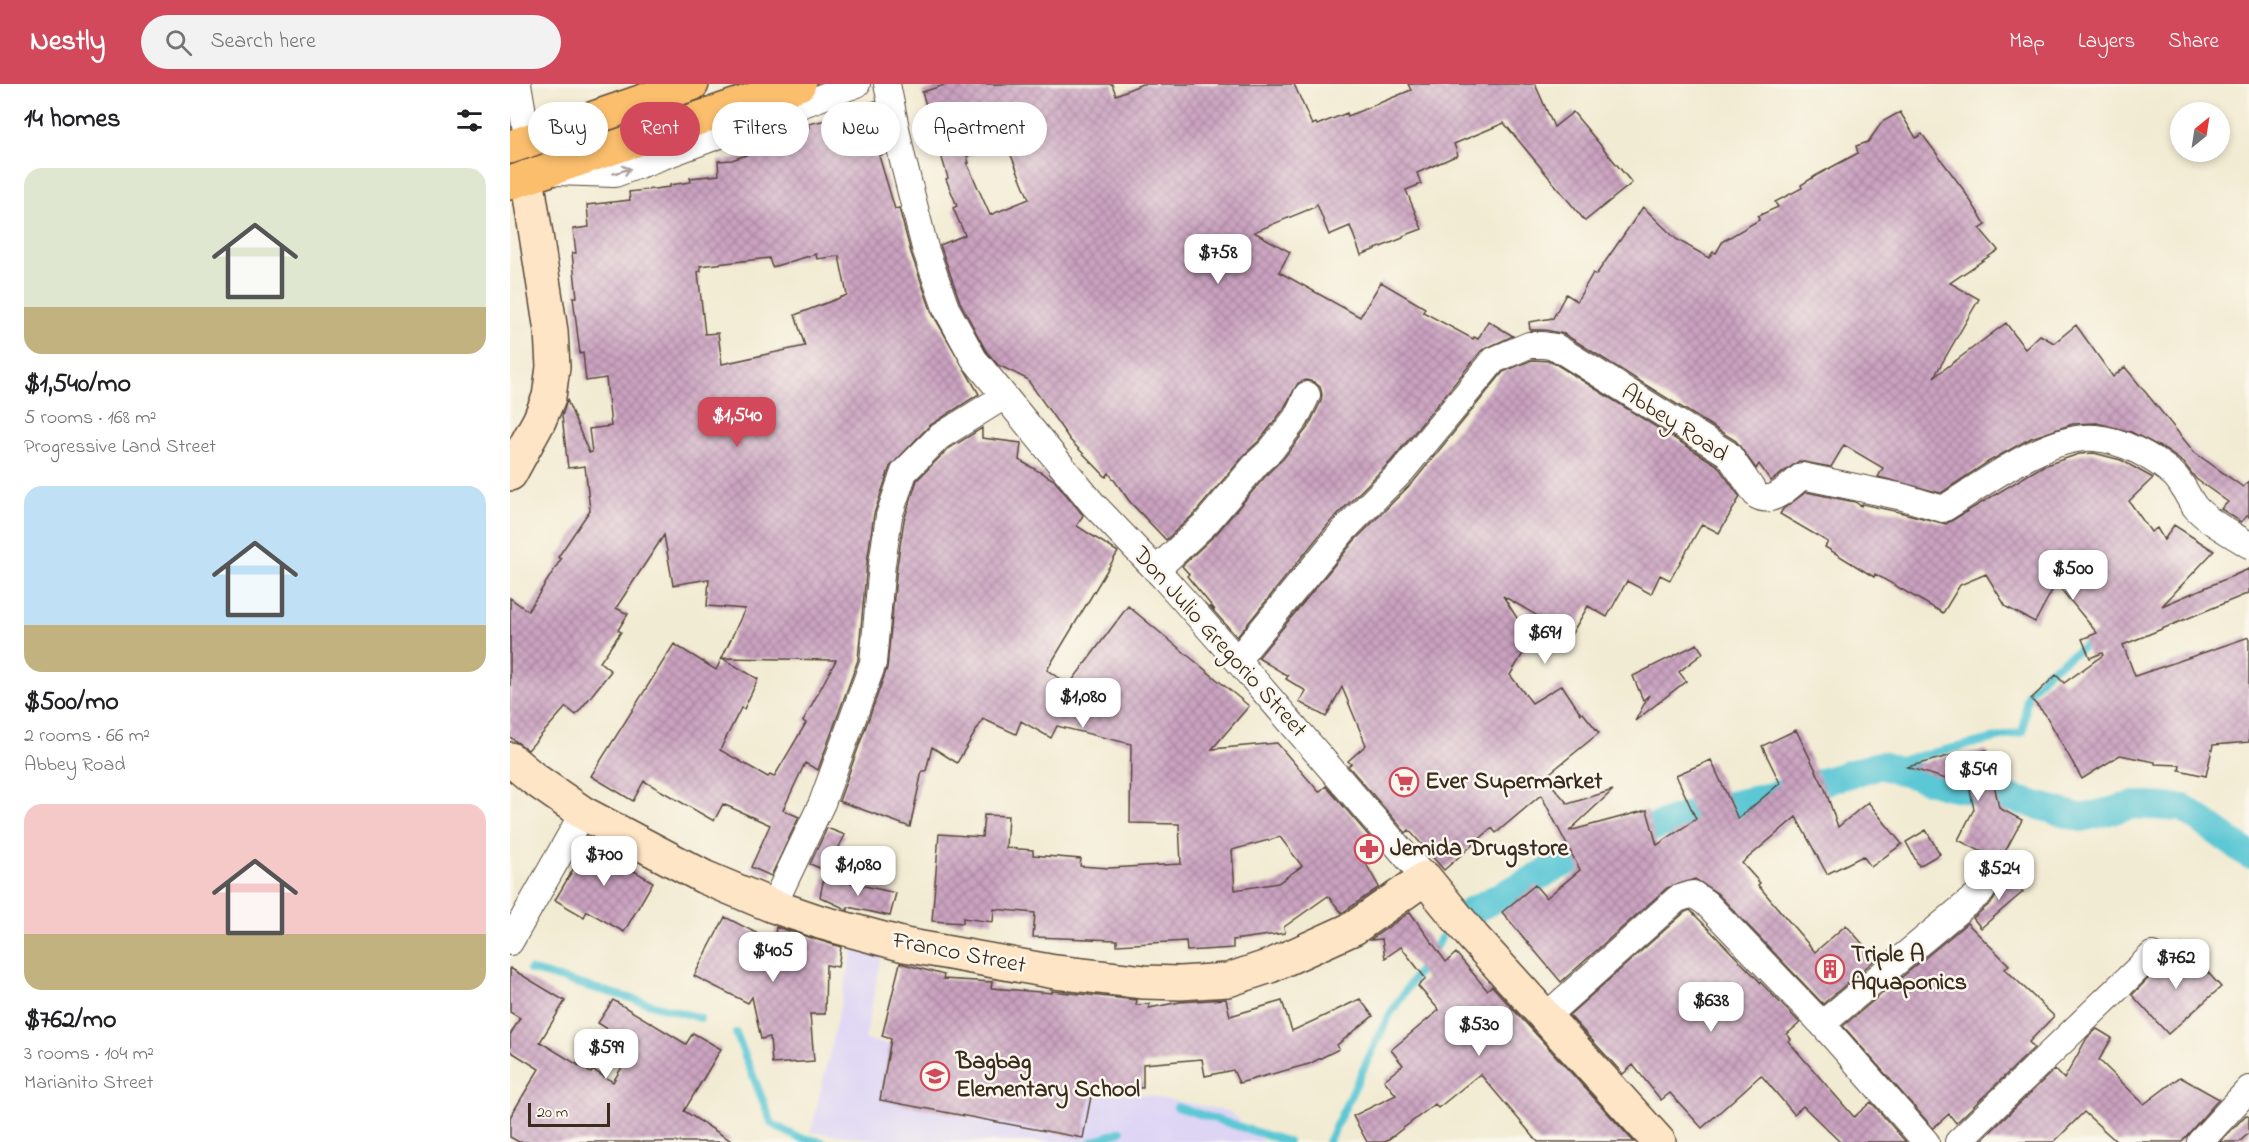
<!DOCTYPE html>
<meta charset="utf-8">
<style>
:root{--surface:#fff;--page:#f2f2f2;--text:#202124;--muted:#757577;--accent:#d1495b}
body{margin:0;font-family:"Indie Flower",sans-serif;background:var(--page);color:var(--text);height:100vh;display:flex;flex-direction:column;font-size:22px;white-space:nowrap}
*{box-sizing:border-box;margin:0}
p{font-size:20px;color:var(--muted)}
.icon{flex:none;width:33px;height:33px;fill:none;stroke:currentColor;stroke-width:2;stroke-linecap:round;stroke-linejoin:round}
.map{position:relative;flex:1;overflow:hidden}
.sheet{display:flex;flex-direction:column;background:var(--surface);width:510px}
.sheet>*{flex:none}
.hud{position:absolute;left:18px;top:18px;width:570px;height:54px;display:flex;gap:12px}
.needle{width:39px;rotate:30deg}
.fabs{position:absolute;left:1660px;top:18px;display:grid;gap:12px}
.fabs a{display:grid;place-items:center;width:60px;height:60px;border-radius:50%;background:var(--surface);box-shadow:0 3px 9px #0003;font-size:30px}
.scale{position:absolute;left:18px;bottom:15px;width:82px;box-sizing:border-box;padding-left:6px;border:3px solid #3b2a1e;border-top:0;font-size:16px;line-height:21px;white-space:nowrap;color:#3b2a1e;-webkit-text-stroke:4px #fbf7ec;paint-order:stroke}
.price{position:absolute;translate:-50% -51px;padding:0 14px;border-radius:12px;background:#fff;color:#222;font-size:20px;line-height:39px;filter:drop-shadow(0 2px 3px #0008)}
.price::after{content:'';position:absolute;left:50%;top:36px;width:18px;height:14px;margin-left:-9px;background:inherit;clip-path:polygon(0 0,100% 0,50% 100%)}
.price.selected{background:var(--accent);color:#fff}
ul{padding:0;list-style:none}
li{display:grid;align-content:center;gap:12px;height:318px;padding:0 24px}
li span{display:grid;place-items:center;height:186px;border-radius:18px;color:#555}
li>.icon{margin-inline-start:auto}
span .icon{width:108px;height:108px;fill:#fffc;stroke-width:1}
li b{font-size:26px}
h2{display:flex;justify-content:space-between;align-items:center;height:72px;padding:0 24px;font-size:26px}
.pill{padding:0 21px;border-radius:27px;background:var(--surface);box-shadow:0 3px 9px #0003;font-size:21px;line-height:54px}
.pill.selected{background:var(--accent);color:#fff}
header{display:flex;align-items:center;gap:36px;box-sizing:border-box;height:84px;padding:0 30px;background:var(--accent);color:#fff}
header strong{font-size:28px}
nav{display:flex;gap:33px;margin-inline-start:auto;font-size:21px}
.search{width:420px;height:54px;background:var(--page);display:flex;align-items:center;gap:15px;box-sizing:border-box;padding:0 21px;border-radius:33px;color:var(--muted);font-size:22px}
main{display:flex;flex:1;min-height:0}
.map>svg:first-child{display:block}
</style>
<header>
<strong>Nestly</strong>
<div class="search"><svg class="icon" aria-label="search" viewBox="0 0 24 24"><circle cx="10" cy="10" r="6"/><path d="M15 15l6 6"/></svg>Search here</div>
<nav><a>Map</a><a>Layers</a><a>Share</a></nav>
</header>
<main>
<section class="sheet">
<h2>14 homes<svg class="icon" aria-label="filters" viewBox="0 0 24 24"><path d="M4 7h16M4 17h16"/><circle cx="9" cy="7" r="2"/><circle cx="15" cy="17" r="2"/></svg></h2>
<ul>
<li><span style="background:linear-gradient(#dfe7d0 75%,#c2b280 0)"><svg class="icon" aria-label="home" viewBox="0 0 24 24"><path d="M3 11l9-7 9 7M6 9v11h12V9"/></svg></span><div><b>$1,540/mo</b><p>5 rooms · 168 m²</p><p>Progressive Land Street</p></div></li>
<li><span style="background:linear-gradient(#bfe0f5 75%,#c2b280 0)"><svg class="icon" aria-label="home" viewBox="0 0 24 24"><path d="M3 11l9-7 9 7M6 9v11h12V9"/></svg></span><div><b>$500/mo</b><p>2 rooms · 66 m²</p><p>Abbey Road</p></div></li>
<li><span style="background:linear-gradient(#f6c9c9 70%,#c2b280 0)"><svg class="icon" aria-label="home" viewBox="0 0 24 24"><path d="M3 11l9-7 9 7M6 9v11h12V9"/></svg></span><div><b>$762/mo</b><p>3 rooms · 104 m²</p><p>Marianito Street</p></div></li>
</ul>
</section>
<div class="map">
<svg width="1739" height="1058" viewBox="0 0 1739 1058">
<defs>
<pattern id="building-cross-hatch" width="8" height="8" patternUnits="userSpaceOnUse" patternTransform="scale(1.5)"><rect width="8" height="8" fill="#cba3c1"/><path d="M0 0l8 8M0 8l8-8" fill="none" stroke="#a6859c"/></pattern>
</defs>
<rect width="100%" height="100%" fill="#fbf7ec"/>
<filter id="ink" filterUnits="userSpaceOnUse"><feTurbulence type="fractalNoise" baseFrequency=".0167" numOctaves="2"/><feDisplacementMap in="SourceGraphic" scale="12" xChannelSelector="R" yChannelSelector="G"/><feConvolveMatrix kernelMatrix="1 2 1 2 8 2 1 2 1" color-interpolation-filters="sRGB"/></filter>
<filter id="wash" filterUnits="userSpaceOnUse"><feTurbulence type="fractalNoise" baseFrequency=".008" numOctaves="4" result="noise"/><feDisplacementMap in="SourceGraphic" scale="24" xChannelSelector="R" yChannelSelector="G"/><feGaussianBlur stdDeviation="1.35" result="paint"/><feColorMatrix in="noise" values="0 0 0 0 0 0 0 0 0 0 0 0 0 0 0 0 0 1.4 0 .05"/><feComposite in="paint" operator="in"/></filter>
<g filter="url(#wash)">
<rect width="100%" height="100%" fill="#f2ebd3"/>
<!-- built -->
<path fill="#ded5f5" d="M 344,862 L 372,870 L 355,956 L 718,1027 L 754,1058 L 390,1058 L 301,1048 Z"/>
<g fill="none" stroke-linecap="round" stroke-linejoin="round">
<!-- stream -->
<path stroke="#5bc7d5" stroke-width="8" d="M 1370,681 L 1513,648 L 1517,611 L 1537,588 L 1583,556
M 20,886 L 190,934
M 226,949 L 262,1040 L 287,1053 L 312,1058
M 667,1023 L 778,1058
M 582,1058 L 611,1047
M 818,1058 L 880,930 L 931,854"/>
<!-- canal -->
<path stroke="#5bc7d5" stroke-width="28" d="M 961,827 L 1088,762 L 1188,728 L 1271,710 L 1370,681 L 1435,701 L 1501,714 L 1572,734 L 1624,721 L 1674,724 L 1739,771"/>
</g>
<g id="blocks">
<!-- building -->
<path fill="url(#building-cross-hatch)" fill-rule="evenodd" d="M 438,0 L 602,0 L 606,11 L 632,0 L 784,0 L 802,41 L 806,39 L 807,41 L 837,29 L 838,32 L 901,6 L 898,0 L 1025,0 L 1044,43 L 1063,28 L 1122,99 L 1075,137 L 994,39 L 944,60 L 948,71 L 907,89 L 911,100 L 896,106 L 912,145 L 893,152 L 893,154 L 851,171 L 840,142 L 819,151 L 807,120 L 805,123 L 744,148 L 780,168 L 769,188 L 850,233 L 871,198 L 915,224 L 913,228 L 963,255 L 964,253 L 968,255 L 978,237 L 1003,252 L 972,266 L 881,377 L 821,437 L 727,553 L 699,522 L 705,526 L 677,492 L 679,490 L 672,482 L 707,449 L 759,388 L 773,375 L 798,343 L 811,317 L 812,310 L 810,303 L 804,298 L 796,296 L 788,299 L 773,326 L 750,356 L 737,368 L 685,429 L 656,456 L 620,418 L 599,389 L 596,393 L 560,356 L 517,295 L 488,281 L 476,267 L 450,218 L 430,161 L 455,151 L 443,124 L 447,122 L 436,95 L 438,94 L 412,8 ZM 496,59 L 519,115 L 480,131 L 457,79 L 459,79 L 457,72 Z
M 365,17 L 371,44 L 369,44 L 376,69 L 369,72 L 385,125 L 389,124 L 401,169 L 422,229 L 469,310 L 419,342 L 380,383 L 364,430 L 357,479 L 348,576 L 308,686 L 295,679 L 273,726 L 289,733 L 261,792 L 241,783 L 260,741 L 213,720 L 204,737 L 134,697 L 123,717 L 81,692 L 164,560 L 206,586 L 212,574 L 248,595 L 234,625 L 231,624 L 210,666 L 258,693 L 260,691 L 264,693 L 296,639 L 293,637 L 326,576 L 212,574 L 235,525 L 197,522 L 199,495 L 163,501 L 154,451 L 106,524 L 118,530 L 108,546 L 111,548 L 90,578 L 101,587 L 66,631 L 56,623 L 18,666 L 0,653 L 0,514 L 18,527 L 51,475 L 48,473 L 80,426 L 75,382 L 58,384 L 52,332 L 57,316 L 79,369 L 82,368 L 79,345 L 101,342 L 96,294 L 76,297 L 73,269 L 70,270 L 63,213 L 67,213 L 62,169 L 66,169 L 63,145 L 79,143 L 77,121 L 120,116 L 119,108 L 160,103 L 160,101 L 181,98 L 180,94 L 209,91 L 208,77 L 222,76 L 251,66 L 250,64 L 299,43 L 298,40 L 336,32 L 334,29 ZM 306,170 L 307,175 L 329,172 L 337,211 L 285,231 L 295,262 L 212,280 L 208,249 L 195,250 L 188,188 L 191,187 L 190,182 L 259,174 L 262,183 Z
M 1390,28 L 1406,54 L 1412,50 L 1453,105 L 1476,141 L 1470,145 L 1488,166 L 1440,199 L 1469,215 L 1424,293 L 1496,239 L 1515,265 L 1530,251 L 1544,259 L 1566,241 L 1603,293 L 1615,283 L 1684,368 L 1733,403 L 1739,397 L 1739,433 L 1737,432 L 1731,438 L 1711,425 L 1718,418 L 1686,395 L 1674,379 L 1654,365 L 1621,348 L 1587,339 L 1563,340 L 1521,354 L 1478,378 L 1431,409 L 1368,393 L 1373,384 L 1334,361 L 1321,383 L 1289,377 L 1261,397 L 1249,380 L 1246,385 L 1226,357 L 1054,250 L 1035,246 L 1020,246 L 1019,238 L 1043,234 L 1056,210 L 1067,217 L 1083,189 L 1086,191 L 1133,123 L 1166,155 L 1199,174 L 1203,168 L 1206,169 L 1213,157 L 1249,136 L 1248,132 L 1268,123 L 1265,118 L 1292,104 L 1291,101 L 1307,91 L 1348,69 L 1346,62 L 1358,58 L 1372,38 Z
M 1022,276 L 1041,277 L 1207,381 L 1230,413 L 1209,449 L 1192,440 L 1160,496 L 1150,491 L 1141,510 L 1117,497 L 1097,533 L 1078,522 L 1061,551 L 993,512 L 1021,556 L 1000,591 L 1022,619 L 1052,601 L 1071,630 L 1073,629 L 1089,649 L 1035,693 L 1058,720 L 1103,706 L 1059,747 L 1137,726 L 1147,761 L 1186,735 L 1166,691 L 1201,676 L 1228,735 L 1270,699 L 1252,662 L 1286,646 L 1315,705 L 1328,743 L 1358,718 L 1392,760 L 1361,783 L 1353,772 L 1317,790 L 1286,733 L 1232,779 L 1250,799 L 1248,801 L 1305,868 L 1336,841 L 1366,875 L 1313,920 L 1207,809 L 1185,795 L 1157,804 L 1051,898 L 992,828 L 1025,801 L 1036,814 L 1070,786 L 1031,711 L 986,749 L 982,744 L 934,786 L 899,746 L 896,749 L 838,682 L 841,680 L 838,677 L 856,661 L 832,603 L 816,633 L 789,618 L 796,607 L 776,595 L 778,592 L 748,574 L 844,457 L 904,397 L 993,288 Z
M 472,344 L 472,354 L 511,359 L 509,376 L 544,396 L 573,431 L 567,442 L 608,468 L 537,586 L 559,601 L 618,522 L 739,622 L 702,665 L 767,659 L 809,708 L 816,702 L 871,766 L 855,778 L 869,803 L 832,829 L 818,812 L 774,843 L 775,849 L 723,856 L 723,864 L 677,867 L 676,857 L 607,861 L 607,856 L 523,853 L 525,829 L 484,825 L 483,838 L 453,834 L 453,839 L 422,837 L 429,750 L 472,753 L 474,731 L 498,732 L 496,764 L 523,766 L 523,771 L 571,775 L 570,782 L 599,784 L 671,780 L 669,740 L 620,739 L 621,660 L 547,642 L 541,654 L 511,637 L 506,650 L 473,635 L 447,679 L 422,663 L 416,687 L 412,687 L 400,743 L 329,717 L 377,584 L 387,482 L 394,436 L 407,396 L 438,365 ZM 770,753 L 792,782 L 768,799 L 725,806 L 722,766 Z
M 1584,369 L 1611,376 L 1643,394 L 1619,417 L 1641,448 L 1647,444 L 1654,456 L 1664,441 L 1704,467 L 1652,522 L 1739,485 L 1739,509 L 1613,561 L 1625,592 L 1739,553 L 1739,658 L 1703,661 L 1696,692 L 1669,686 L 1670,681 L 1645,680 L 1645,678 L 1610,671 L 1572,695 L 1535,630 L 1521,615 L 1546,591 L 1554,599 L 1593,571 L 1592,569 L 1580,574 L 1572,555 L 1587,549 L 1546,499 L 1525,538 L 1496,523 L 1476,490 L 1450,501 L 1433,529 L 1365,490 L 1364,493 L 1315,463 L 1318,458 L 1270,430 L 1273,425 L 1296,408 L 1345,418 L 1351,422 L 1352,420 L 1389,428 L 1436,440 L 1533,382 L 1569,370 Z
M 1187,560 L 1193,569 L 1169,588 L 1176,597 L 1125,637 L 1139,611 L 1133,616 L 1123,592 Z
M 1477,666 L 1489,724 L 1512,736 L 1490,777 L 1448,756 L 1464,725 L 1459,702 L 1397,683 L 1446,670 L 1446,672 Z
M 317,744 L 335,751 L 317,787 L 300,780 Z
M 1416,746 L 1430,770 L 1409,782 L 1396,758 Z
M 81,755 L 110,772 L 107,777 L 143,798 L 114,848 L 77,827 L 74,833 L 45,816 Z
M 1498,791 L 1513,808 L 1471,844 L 1463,834 L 1482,818 L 1486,812 L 1486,802 Z
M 314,793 L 386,809 L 380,832 L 338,823 L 338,826 L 310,813 Z
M 1180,826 L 1290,939 L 1277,950 L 1281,955 L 1278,957 L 1344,1033 L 1361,1018 L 1396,1058 L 1330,1058 L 1293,1022 L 1284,1030 L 1251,991 L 1192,1044 L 1160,1009 L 1151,1016 L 1123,981 L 1113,990 L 1059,931 L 1175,828 Z
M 900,828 L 936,878 L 946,869 L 977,906 L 982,902 L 1124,1058 L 1028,1058 L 970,990 L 928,1024 L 925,1020 L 875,1058 L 857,1058 L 843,1032 L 886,1011 L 874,996 L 893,981 L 881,966 L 929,926 L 908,902 L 916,895 L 891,863 L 875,874 L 872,855 L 860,856 Z
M 215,833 L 264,858 L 266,843 L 331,863 L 328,883 L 316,881 L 315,930 L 300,930 L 304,977 L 262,980 L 260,953 L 251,955 L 242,913 L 238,919 L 184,892 Z
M 1457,839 L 1499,881 L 1495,885 L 1544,932 L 1519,958 L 1524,964 L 1446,1039 L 1439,1030 L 1423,1044 L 1333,942 Z
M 1672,860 L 1711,903 L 1658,950 L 1622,911 Z
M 390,879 L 434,891 L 433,895 L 482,898 L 481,904 L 542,909 L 542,907 L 627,916 L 626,921 L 639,920 L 639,924 L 670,918 L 716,915 L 720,932 L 772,917 L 782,947 L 850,915 L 863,932 L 827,961 L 829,965 L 799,980 L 729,999 L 723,986 L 695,992 L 692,975 L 633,980 L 633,1004 L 583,1002 L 573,1054 L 370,1016 L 381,955 L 372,952 Z
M 0,884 L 55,917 L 30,958 L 81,989 L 83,986 L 103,998 L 125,962 L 88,939 L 103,916 L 176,960 L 183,949 L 211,965 L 174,1027 L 223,1058 L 9,1058 L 0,1053 L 0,1033 L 29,985 L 0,967 L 0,951 L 10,934 L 0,928 Z
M 1587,945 L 1602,954 L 1589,976 L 1634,1020 L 1670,993 L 1709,1015 L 1671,1058 L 1607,1058 L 1574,1028 L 1544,1058 L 1470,1058 L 1545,985 L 1554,995 L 1577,954 Z
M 1736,1031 L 1739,1033 L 1739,1049 L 1729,1058 L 1710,1058 Z"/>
</g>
</g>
<g filter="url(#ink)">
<use href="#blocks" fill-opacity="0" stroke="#564739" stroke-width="1.5"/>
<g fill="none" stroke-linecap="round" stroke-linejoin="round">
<!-- street casing -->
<g stroke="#564739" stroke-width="28">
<path id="street" d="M 8,0 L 18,58
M 377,0 L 392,73 L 415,164 L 436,224 L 464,275 L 583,420 L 653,493 L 727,576 L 915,794
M 45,88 L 105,90 L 347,0
M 646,486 L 696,439 L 748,378 L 761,366 L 786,334 L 797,311
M 727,576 L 833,447 L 892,387 L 984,276 L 1019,261 L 1033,261 L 1046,263 L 1218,370 L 1247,412 C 1263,421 1279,402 1292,392 L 1393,413 L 1433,425 C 1472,401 1538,350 1585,354 C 1612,356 1643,373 1663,390 C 1674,400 1677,414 1686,424 C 1700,439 1722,450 1739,461
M 263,822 L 312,719 L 363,579 L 372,480 L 379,432 L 394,388 L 429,353 L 493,313
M 0,858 L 73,729
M 1036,932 L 1167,815 L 1183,810 L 1196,819 L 1312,940 L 1416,1058
M 1312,940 L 1472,807
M 1448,1058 L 1642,871
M 1690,1058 L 1739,1005"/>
</g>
<!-- secondary casing -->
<g stroke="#564739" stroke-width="36">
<path id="secondary" d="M 0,390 L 29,337 L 39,313 L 43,283 L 41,247 L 17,93
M 0,675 L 24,695 L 73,729 L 194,793 L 263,822 L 310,838 L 395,861 L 545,888 L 634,898 L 670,899 L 718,896 L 760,882 L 844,844 L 915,794 L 963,853 L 1149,1058"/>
</g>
<!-- primary casing -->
<g stroke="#564739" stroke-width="36">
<path id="primary" d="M 0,63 L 182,0
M 0,99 L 289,0"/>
</g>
<!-- street -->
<use href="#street" stroke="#fff" stroke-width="26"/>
<!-- secondary -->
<use href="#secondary" stroke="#fde5c5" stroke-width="33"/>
<!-- primary -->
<use href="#primary" stroke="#fabe6d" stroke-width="33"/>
</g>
<!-- one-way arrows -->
<defs><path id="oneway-shaft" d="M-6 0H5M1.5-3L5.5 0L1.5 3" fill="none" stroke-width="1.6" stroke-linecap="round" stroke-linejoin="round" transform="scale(1.5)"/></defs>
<use stroke="#a79f9a" href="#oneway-shaft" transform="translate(112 87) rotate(-17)"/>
</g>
<!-- icons -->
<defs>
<g id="supermarket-ring" transform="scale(1.5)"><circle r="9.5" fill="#fbf7ec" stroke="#d1495b" stroke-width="1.5"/><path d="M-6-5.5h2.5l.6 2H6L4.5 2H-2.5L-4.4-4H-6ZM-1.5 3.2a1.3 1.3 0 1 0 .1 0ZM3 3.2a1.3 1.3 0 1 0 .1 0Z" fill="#d1495b"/></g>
<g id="pharmacy-ring" transform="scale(1.5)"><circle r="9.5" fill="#fbf7ec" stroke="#d1495b" stroke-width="1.5"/><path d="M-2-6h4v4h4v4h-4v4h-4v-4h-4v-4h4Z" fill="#d1495b"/></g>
<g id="building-ring" transform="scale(1.5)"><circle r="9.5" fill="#fbf7ec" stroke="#d1495b" stroke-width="1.5"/><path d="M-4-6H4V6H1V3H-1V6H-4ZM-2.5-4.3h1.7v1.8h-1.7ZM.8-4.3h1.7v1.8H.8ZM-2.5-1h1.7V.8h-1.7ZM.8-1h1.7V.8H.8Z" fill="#d1495b"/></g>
<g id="school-ring" transform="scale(1.5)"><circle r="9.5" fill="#fbf7ec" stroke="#d1495b" stroke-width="1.5"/><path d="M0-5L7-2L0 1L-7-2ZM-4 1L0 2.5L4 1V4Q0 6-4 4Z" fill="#d1495b"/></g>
</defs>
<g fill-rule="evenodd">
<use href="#supermarket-ring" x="894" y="698"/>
<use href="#pharmacy-ring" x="859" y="765"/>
<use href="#building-ring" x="1320" y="885"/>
<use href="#school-ring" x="425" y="992"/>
</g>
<g text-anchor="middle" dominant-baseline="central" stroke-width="5" stroke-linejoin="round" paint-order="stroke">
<!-- street labels -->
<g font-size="24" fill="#3b2a1e" stroke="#fbf7ec">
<text transform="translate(1164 340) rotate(33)">Abbey Road</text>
<text transform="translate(709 559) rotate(48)">Don Julio Gregorio Street</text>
<text transform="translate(449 870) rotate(11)">Franco Street</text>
</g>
<!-- poi labels -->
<g font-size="24" font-weight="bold" fill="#3b2a1e" stroke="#fbf7ec" text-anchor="start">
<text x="915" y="698">Ever Supermarket</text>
<text x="880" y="765">Jemida Drugstore</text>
<text x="1341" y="871">Triple A<tspan x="1341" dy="28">Aquaponics</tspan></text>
<text x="446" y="978">Bagbag<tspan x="446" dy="28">Elementary School</tspan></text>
</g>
</g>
</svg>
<div class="fabs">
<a><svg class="needle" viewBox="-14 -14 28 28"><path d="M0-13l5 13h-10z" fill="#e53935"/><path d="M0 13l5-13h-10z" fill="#757577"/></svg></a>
</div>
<div class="scale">20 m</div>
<b class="price" style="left:708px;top:201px">$758</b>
<b class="price selected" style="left:227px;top:364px">$1,540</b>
<b class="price" style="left:1563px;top:517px">$500</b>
<b class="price" style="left:1035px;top:581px">$691</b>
<b class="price" style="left:573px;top:645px">$1,080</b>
<b class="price" style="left:1468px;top:718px">$549</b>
<b class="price" style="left:94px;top:803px">$700</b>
<b class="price" style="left:348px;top:813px">$1,080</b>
<b class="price" style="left:1489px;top:817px">$524</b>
<b class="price" style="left:263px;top:899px">$405</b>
<b class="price" style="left:1666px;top:906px">$762</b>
<b class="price" style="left:1201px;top:949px">$638</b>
<b class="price" style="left:969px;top:973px">$530</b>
<b class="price" style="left:96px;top:996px">$599</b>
<div class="hud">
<a class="pill">Buy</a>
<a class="pill selected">Rent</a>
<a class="pill">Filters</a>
<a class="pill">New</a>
<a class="pill">Apartment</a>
</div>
</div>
</main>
